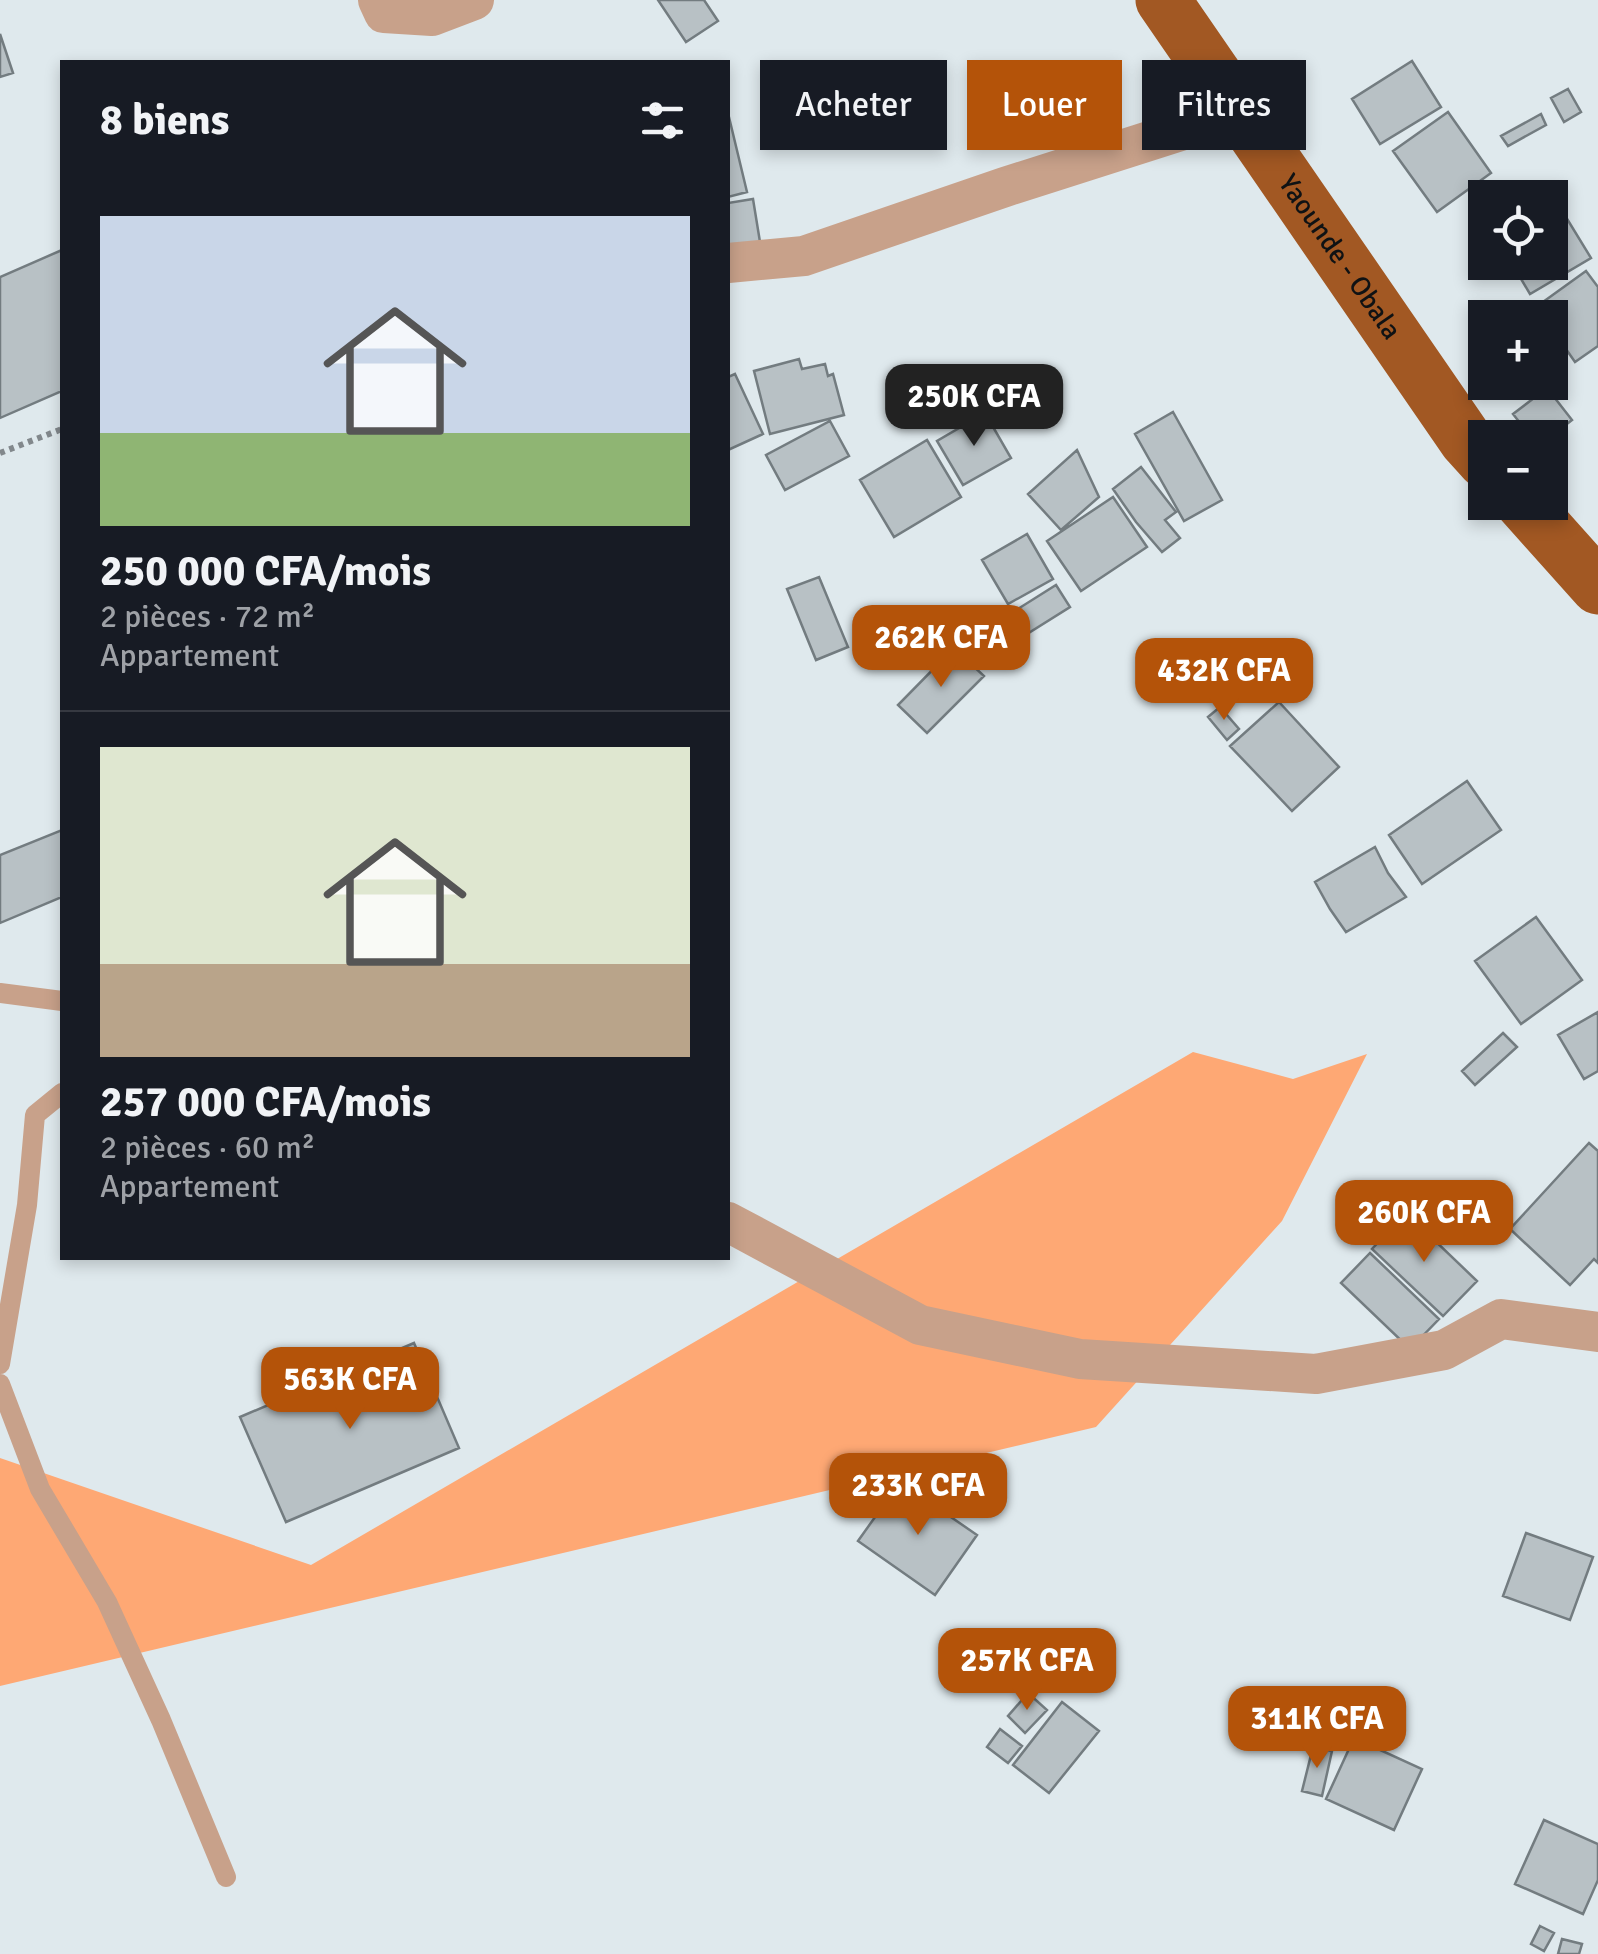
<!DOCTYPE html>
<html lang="fr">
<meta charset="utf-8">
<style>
:root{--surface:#171b24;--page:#242831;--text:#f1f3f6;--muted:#9ea1a6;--line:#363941;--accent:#b45309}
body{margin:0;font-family:Signika,sans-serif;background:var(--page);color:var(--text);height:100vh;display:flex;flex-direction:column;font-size:38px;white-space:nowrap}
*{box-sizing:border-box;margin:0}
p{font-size:32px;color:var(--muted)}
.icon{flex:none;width:55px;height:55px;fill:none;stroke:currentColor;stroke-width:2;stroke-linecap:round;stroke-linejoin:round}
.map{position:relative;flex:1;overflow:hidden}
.sheet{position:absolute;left:60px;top:60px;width:670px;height:1200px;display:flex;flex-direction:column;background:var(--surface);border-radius:0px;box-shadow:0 5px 15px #0003}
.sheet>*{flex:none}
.hud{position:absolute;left:760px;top:60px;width:688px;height:90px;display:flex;gap:20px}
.buttons{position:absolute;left:1468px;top:180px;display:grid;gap:20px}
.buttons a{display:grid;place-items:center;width:100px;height:100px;border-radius:0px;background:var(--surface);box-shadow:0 5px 15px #0003;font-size:50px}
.price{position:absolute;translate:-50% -85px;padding:0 22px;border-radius:20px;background:var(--accent);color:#fff;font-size:32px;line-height:65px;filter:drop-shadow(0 2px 5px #0008)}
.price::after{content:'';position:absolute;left:50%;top:60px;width:30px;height:22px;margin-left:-15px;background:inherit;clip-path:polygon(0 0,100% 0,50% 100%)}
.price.active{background:#222;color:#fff}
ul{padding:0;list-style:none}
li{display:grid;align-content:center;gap:20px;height:530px;padding:0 40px}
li+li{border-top:2px solid var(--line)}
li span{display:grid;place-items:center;height:310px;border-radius:0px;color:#555}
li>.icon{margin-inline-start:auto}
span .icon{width:180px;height:180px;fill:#fffc;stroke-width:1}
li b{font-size:42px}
h2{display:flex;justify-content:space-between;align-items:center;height:120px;padding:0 40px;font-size:42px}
.chip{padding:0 35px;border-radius:0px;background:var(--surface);box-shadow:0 5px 15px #0003;font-size:35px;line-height:90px}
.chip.active{background:var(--accent);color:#fff}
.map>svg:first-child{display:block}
</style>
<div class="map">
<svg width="1598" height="1954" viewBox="0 0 1598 1954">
<rect width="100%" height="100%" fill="#dfe9ed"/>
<!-- green -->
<path fill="#fea874" d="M 1193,1052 L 1293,1079 L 1367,1054 L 1282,1221 L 1096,1427 L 0,1686 L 0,1458 L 311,1565 Z"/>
<!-- building -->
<path fill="#b8c1c5" stroke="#737c80" stroke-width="2.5" d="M 658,0 L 704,0 L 718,21 L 686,42 Z
M 0,34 L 13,73 L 0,77 Z
M 1412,61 L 1441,107 L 1380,144 L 1352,99 Z
M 1568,89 L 1581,112 L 1564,122 L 1551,98 Z
M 1448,112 L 1491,173 L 1437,212 L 1393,151 Z
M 728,113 L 747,192 L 728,197 Z
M 1541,114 L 1546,125 L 1508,146 L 1501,136 Z
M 1550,191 L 1591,258 L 1530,294 L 1511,262 L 1550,262 L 1550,198 L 1539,198 Z
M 753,199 L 760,242 L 728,246 L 728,203 Z
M 62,250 L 62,391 L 0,418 L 0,277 Z
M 1586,271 L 1598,287 L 1598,346 L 1575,362 L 1550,326 L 1550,318 L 1544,318 L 1536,307 Z
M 799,359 L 802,369 L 825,364 L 828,376 L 833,374 L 844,415 L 770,434 L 754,371 Z
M 735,374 L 763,434 L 728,450 L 728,377 Z
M 1547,388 L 1572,420 L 1549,438 L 1532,438 L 1513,414 Z
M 1173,412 L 1222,500 L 1184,521 L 1135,434 Z
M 985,413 L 1011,458 L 963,485 L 937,441 Z
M 830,421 L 849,456 L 785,490 L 766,455 Z
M 927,440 L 961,497 L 894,537 L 860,480 Z
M 1077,450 L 1099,497 L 1061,530 L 1028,494 Z
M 1141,467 L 1176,512 L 1165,520 L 1180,538 L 1162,552 L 1136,522 L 1113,489 Z
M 1113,497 L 1147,547 L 1081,591 L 1047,541 Z
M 1027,534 L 1053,579 L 1008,604 L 982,560 Z
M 819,577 L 848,647 L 816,660 L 787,589 Z
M 1056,585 L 1070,607 L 1027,634 L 1013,612 Z
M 1004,628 L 1015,644 L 994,657 L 984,641 Z
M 954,648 L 984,676 L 927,733 L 898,705 Z
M 1279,702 L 1339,767 L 1292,811 L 1230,746 Z
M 1220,707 L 1239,729 L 1227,740 L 1208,717 Z
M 1467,781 L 1501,830 L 1422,884 L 1389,835 Z
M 62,830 L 62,897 L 0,923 L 0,855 Z
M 1375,847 L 1388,873 L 1406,897 L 1346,932 L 1330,909 L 1315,882 Z
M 1536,917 L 1582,980 L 1521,1024 L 1475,961 Z
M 1598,1012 L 1598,1071 L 1584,1079 L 1558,1035 Z
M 1503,1033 L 1517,1047 L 1475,1085 L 1462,1071 Z
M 1589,1143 L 1598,1151 L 1598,1263 L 1594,1259 L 1570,1285 L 1510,1229 Z
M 1406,1213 L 1477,1281 L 1443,1316 L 1372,1249 Z
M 1370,1253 L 1439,1319 L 1410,1349 L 1341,1283 Z
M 414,1343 L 459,1448 L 286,1522 L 240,1417 Z
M 900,1482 L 977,1535 L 935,1595 L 858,1541 Z
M 1526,1533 L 1593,1557 L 1570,1620 L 1503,1596 Z
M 1028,1693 L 1047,1710 L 1025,1733 L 1008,1716 Z
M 1062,1702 L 1099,1731 L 1049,1793 L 1013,1765 Z
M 1000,1729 L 1022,1746 L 1008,1763 L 987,1747 Z
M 1354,1738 L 1422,1769 L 1394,1830 L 1326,1799 Z
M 1313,1747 L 1332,1751 L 1322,1796 L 1302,1791 Z
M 1544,1820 L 1598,1844 L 1598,1880 L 1583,1914 L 1515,1884 Z
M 1540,1926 L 1554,1933 L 1544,1951 L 1531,1944 Z
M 1562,1939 L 1582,1944 L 1579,1954 L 1558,1954 Z"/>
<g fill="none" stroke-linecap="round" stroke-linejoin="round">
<!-- path -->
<path stroke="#82888c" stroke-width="6" stroke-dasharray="5 5" stroke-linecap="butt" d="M 0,453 L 62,429"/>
<!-- service -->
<path stroke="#c8a18a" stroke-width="20" d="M 0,993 L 62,1001
M 0,1364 L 27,1205 L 35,1115 L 62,1093
M 0,1384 L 40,1489 L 107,1602 L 161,1720 L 226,1877"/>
<!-- minor -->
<path stroke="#c8a18a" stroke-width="40" d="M 378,0 L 384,13 L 432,16 L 474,0
M 728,263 L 804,256 L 1005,187 L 1240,112
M 728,1222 L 920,1325 L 1080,1359 L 1316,1374 L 1444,1350 L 1501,1319 L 1598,1332"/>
<!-- trunk -->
<g stroke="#a25823" stroke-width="55">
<path id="s1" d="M 1163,0 L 1466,440 L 1485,461"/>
<path d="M 1522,502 L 1598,587"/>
</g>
</g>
<g text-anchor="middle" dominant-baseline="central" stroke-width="10" stroke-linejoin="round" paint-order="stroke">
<!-- street labels -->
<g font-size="28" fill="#0f1214" stroke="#fff">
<text stroke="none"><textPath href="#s1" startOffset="312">Yaounde - Obala</textPath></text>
</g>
</g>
</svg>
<div class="buttons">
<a><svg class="icon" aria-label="locate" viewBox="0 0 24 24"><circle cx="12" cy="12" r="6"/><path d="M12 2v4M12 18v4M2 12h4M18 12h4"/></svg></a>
<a>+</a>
<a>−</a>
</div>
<b class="price active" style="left:974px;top:449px">250K CFA</b>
<b class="price" style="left:941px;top:690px">262K CFA</b>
<b class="price" style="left:1224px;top:723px">432K CFA</b>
<b class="price" style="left:1424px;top:1265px">260K CFA</b>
<b class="price" style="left:350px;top:1432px">563K CFA</b>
<b class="price" style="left:918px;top:1538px">233K CFA</b>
<b class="price" style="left:1027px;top:1713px">257K CFA</b>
<b class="price" style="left:1317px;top:1771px">311K CFA</b>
<div class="hud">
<a class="chip">Acheter</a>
<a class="chip active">Louer</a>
<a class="chip">Filtres</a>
</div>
<section class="sheet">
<h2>8 biens<svg class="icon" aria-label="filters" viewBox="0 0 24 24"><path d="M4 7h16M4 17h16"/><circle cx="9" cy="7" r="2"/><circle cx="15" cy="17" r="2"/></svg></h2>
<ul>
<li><span style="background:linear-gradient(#c9d6e8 70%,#8fb573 0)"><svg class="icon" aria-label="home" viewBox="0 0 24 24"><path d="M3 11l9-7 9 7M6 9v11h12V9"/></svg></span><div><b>250 000 CFA/mois</b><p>2 pièces · 72 m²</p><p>Appartement</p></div></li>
<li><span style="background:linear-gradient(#dfe7d0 70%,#b9a48a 0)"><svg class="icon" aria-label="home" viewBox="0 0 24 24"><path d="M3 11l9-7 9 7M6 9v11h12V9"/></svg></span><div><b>257 000 CFA/mois</b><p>2 pièces · 60 m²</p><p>Appartement</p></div></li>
</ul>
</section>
</div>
